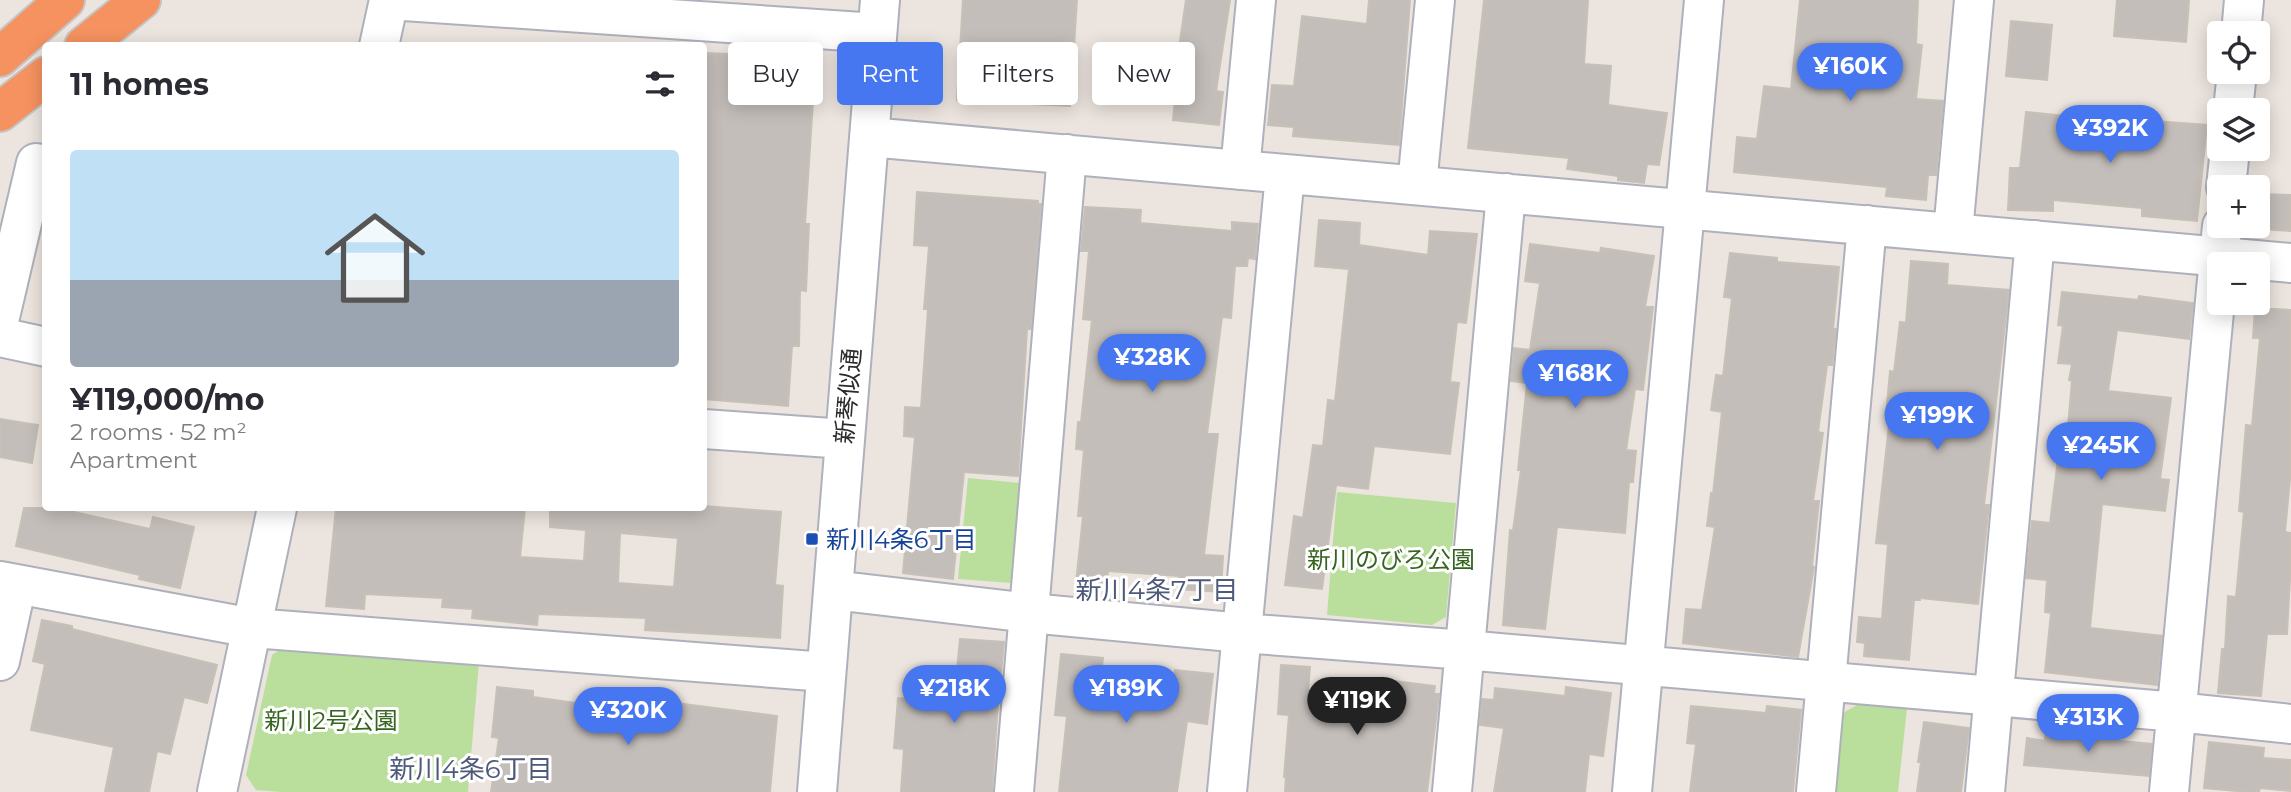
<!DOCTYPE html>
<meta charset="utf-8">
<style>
:root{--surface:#fff;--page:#f7f7f7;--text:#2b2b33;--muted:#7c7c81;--accent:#4777f0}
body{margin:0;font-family:Montserrat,"Noto Sans JP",sans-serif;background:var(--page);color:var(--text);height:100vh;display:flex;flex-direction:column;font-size:26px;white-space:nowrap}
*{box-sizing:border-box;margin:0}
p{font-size:23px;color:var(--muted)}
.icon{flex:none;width:38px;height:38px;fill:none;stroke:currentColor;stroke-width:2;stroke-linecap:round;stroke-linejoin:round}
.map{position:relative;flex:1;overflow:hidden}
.sheet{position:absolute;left:42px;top:42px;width:665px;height:469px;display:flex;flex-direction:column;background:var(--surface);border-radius:7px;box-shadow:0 4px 18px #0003}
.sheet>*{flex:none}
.banner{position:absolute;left:728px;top:42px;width:665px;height:63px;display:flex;gap:14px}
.tools{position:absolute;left:2207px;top:21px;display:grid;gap:14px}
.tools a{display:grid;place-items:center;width:63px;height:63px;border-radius:7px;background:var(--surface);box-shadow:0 4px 18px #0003;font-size:35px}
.price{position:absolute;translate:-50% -60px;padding:0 16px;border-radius:24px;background:var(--accent);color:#fff;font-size:23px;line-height:46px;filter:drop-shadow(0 2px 4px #0008)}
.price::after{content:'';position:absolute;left:50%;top:42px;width:21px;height:16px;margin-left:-10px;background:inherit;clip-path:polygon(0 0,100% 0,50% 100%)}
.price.active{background:#222;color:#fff}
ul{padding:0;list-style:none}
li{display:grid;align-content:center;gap:14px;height:371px;padding:0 28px}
li span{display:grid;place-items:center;height:217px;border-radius:7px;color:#555}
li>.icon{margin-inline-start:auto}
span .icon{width:126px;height:126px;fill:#fffc;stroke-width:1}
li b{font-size:30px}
h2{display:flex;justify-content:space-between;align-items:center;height:84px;padding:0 28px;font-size:30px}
.pill{padding:0 24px;border-radius:7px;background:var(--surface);box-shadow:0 4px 18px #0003;font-size:24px;line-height:63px}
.pill.active{background:var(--accent);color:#fff}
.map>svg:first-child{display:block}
</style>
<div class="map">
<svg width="2291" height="792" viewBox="0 0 2291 792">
<rect width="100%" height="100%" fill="#ece4de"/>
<!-- green -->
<path fill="#badf9d" d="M 968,478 L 1031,484 L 1024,584 L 958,579 Z
M 1337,492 L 1456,503 L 1446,617 L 1432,625 L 1327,615 Z
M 289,643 L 479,662 L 468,792 L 281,792 L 256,790 L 246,775 L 272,655 Z
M 1860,703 L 1907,708 L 1898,792 L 1835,792 L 1843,713 Z"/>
<!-- building -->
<path fill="#c4beba" stroke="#c7c0b7" stroke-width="2" fill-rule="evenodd" d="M 963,0 L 1077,0 L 1070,106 L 957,100 Z
M 1186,0 L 1230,0 L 1216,91 L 1223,92 L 1219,125 L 1173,120 L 1178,69 L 1176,68 Z
M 1369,0 L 1410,0 L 1399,145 L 1293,136 L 1294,127 L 1268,125 L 1272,85 L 1294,86 L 1302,16 L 1367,24 Z
M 1484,0 L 1588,0 L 1584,64 L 1611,66 L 1608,105 L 1667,113 L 1659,165 L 1647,164 L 1644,183 L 1618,180 L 1618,176 L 1567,169 L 1569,158 L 1468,148 Z
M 1800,0 L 1918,0 L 1916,44 L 1922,45 L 1916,99 L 1943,101 L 1936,175 L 1928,175 L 1926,200 L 1886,196 L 1887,187 L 1734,172 L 1737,137 L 1757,139 L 1764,86 L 1791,89 Z
M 2117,0 L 2189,0 L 2186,42 L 2114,36 Z
M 2011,21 L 2052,25 L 2047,80 L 2006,76 Z
M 764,52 L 816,55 L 805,224 L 809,224 L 806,291 L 800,290 L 799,346 L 792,346 L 788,406 L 704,399 L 704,53 L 763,55 Z
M 2026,112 L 2103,120 L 2103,117 L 2207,125 L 2197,221 L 2142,216 L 2142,208 L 2053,200 L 2053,211 L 2008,210 L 2010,168 L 2020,168 Z
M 917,192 L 1038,201 L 1038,204 L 1041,204 L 1031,329 L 1027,329 L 1018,476 L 964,472 L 953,579 L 903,573 L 915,437 L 904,436 L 905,407 L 921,408 L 928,309 L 924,309 L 929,246 L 914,245 Z
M 2262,194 L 2291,195 L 2291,231 L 2260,229 Z
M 1085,207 L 1141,210 L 1140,223 L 1232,231 L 1232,222 L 1258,224 L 1255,259 L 1248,258 L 1247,266 L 1235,266 L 1231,318 L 1222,317 L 1207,434 L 1218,434 L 1204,555 L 1223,556 L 1221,592 L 1178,589 L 1179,576 L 1108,571 L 1107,586 L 1076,583 L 1083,516 L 1078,516 L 1084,450 L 1076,449 L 1078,422 L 1081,422 L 1092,320 L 1083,319 L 1089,251 L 1081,251 Z
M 1319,220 L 1360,223 L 1359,245 L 1428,255 L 1430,231 L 1477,234 L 1466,323 L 1457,322 L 1450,382 L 1459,383 L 1450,454 L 1374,446 L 1368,489 L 1336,485 L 1322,589 L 1285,585 L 1294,516 L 1303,518 L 1313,445 L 1323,446 L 1328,400 L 1335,401 L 1349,269 L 1315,266 Z
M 1530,244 L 1600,253 L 1601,248 L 1654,256 L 1645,307 L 1653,307 L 1643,390 L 1635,389 L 1626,450 L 1636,451 L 1633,482 L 1629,482 L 1625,533 L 1557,527 L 1545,629 L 1503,625 L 1510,530 L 1513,531 L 1521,470 L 1518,470 L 1527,383 L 1511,381 L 1514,348 L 1530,350 L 1540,283 L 1525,281 Z
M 1730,253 L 1777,258 L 1777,262 L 1839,267 L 1833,329 L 1836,329 L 1832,365 L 1827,365 L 1818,432 L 1823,433 L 1813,501 L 1819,501 L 1812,566 L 1814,567 L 1798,657 L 1683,643 L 1686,609 L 1702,610 L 1715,527 L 1707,526 L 1711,493 L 1713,494 L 1722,412 L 1711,410 L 1716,375 L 1723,376 L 1732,298 L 1724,297 Z
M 1911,261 L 1948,264 L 1947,285 L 2009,290 L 1984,505 L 1989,505 L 1978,604 L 1920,598 L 1920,600 L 1914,600 L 1909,660 L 1864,656 L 1865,643 L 1857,642 L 1859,617 L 1882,619 L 1888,544 L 1876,543 L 1890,416 L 1886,416 L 1890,371 L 1894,372 L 1900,322 L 1906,323 Z
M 2062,292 L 2138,300 L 2139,296 L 2193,303 L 2189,339 L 2117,330 L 2108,391 L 2171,398 L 2160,479 L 2169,480 L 2165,511 L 2102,504 L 2090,628 L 2162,636 L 2157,685 L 2045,672 L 2051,613 L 2045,612 L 2047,580 L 2026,578 L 2032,521 L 2050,523 L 2058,459 L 2065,459 L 2072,381 L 2069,380 L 2072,364 L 2058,363 L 2063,326 L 2058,325 Z
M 2255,308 L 2291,310 L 2291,468 L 2285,532 L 2291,533 L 2291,560 L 2287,634 L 2267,634 L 2261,696 L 2218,693 L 2222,649 L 2225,649 L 2228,596 L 2236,597 L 2244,512 L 2239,511 L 2246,425 L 2252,426 L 2260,338 L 2253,338 Z
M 0,419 L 38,425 L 32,463 L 0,457 Z
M 704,506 L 781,512 L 775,585 L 783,586 L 780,638 L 645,630 L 646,618 L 538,614 L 537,625 L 472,618 L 473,609 L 442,607 L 443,598 L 365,594 L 364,609 L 326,606 L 336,508 L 525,508 L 520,557 L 584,561 L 586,530 L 550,527 L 550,508 L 704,508 ZM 620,533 L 678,538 L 674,587 L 618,583 Z
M 24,508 L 56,508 L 150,529 L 153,517 L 194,527 L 180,588 L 139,579 L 140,575 L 16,546 Z
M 42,620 L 72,626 L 72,629 L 217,665 L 207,703 L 184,697 L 170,754 L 157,751 L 149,792 L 105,792 L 114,747 L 31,730 L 45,664 L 33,661 Z
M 960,639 L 1004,642 L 997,717 L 992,792 L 901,792 L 904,749 L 894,748 L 898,698 L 934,701 L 938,667 L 957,669 Z
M 1061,654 L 1103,658 L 1102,667 L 1174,674 L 1175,670 L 1213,674 L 1207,724 L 1187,721 L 1177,792 L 1059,792 L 1067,716 L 1055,715 Z
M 1281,665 L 1310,667 L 1308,690 L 1377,697 L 1380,679 L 1435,686 L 1434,694 L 1439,694 L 1427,792 L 1285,792 L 1286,777 L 1284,777 L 1289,715 L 1278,714 Z
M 497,687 L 533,691 L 533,697 L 590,705 L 591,700 L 636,705 L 637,698 L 777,716 L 770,792 L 491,792 L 499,738 L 492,737 Z
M 1566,687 L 1611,693 L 1603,756 L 1589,754 L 1585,792 L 1494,792 L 1504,728 L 1480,725 L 1482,699 L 1494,700 L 1495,688 L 1565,696 Z
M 1691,706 L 1766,713 L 1767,706 L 1801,710 L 1793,792 L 1690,792 L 1696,744 L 1687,743 Z
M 1924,722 L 1969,728 L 1961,792 L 1917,792 L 1921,762 L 1918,762 Z
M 2046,728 L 2089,733 L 2088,738 L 2152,744 L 2149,776 L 2024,765 L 2027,738 L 2045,741 Z
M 2209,742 L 2264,748 L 2263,758 L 2291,760 L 2291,791 L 2260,788 L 2259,792 L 2248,792 L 2204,788 Z"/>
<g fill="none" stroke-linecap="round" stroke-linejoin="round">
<!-- minor casing -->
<g stroke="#aeb1bb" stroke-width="42">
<path id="minor" d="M 2241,33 L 2244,0
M 379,46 L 389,0 L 877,33
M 2233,110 L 2237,72
M 869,137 L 2291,263
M 1240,170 L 1256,0
M 1417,185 L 1435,0
M 2226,187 L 2230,149
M 1953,232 L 1974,0
M 0,317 L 36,163 L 46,166
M 0,337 L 46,347
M 704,429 L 845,439
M 0,581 L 252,628 L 826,672
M 833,590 L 1030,613 L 1242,633 L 1465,650 L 2177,712 L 2291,724
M 0,661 L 17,584
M 217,792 L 277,508
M 817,792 L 880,0
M 1014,792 L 1067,154
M 1227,792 L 1285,174
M 1452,792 L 1506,193
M 1632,792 L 1704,0
M 1816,792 L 1867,225
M 1985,792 L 2035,240
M 2169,792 L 2222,226"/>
</g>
<!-- highway casing -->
<g stroke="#c4c4c4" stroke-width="42">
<path id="highway" d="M 84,46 L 141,0
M 0,57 L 65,0
M 0,112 L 46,76"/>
</g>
<!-- minor -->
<use href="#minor" stroke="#fff" stroke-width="38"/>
<!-- highway -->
<use href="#highway" stroke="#f59260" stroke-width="38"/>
</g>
<!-- markers -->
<rect fill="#1a4fb4" stroke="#fff" stroke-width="2.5" x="805" y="532" width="14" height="14" rx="3.5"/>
<g text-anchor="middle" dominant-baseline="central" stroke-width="6" stroke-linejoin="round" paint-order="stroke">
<!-- street labels -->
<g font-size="24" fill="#2b2b2b" stroke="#fff">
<text transform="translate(848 396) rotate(-85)">新琴似通</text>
</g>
<!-- transit labels -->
<g font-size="24" fill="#164399" stroke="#fff" text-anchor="start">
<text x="826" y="539">新川4条6丁目</text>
</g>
<!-- park labels -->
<g font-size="24" fill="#34641e" stroke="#fff">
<text x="1391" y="559">新川のびろ公園</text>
<text x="331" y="720">新川2号公園</text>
</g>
<!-- neighbourhood labels -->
<g font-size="26" fill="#4d5a79" stroke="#fff">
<text x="1157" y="590">新川4条7丁目</text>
<text x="471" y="769">新川4条6丁目</text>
</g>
</g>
</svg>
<div class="tools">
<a><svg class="icon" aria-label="locate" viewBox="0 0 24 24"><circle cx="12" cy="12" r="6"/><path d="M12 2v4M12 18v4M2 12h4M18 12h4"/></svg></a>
<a><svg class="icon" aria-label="layers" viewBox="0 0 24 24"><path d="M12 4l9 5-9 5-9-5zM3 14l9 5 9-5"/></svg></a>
<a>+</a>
<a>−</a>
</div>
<b class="price" style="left:1850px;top:103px">¥160K</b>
<b class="price" style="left:2110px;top:165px">¥392K</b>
<b class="price" style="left:1152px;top:394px">¥328K</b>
<b class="price" style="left:1575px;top:410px">¥168K</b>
<b class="price" style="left:1937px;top:452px">¥199K</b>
<b class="price" style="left:2101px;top:482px">¥245K</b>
<b class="price" style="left:954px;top:725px">¥218K</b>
<b class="price" style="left:1126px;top:725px">¥189K</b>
<b class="price active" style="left:1357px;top:737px">¥119K</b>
<b class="price" style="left:628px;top:747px">¥320K</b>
<b class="price" style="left:2088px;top:754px">¥313K</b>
<div class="banner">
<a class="pill">Buy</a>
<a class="pill active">Rent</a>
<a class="pill">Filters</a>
<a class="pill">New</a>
</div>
<section class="sheet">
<h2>11 homes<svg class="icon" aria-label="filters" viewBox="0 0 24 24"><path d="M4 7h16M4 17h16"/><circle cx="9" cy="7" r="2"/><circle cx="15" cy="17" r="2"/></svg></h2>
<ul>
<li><span style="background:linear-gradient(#bfe0f5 60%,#9aa5b1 0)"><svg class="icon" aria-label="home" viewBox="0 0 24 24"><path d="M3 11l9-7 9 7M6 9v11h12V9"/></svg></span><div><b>¥119,000/mo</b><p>2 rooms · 52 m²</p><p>Apartment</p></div></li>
</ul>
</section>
</div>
